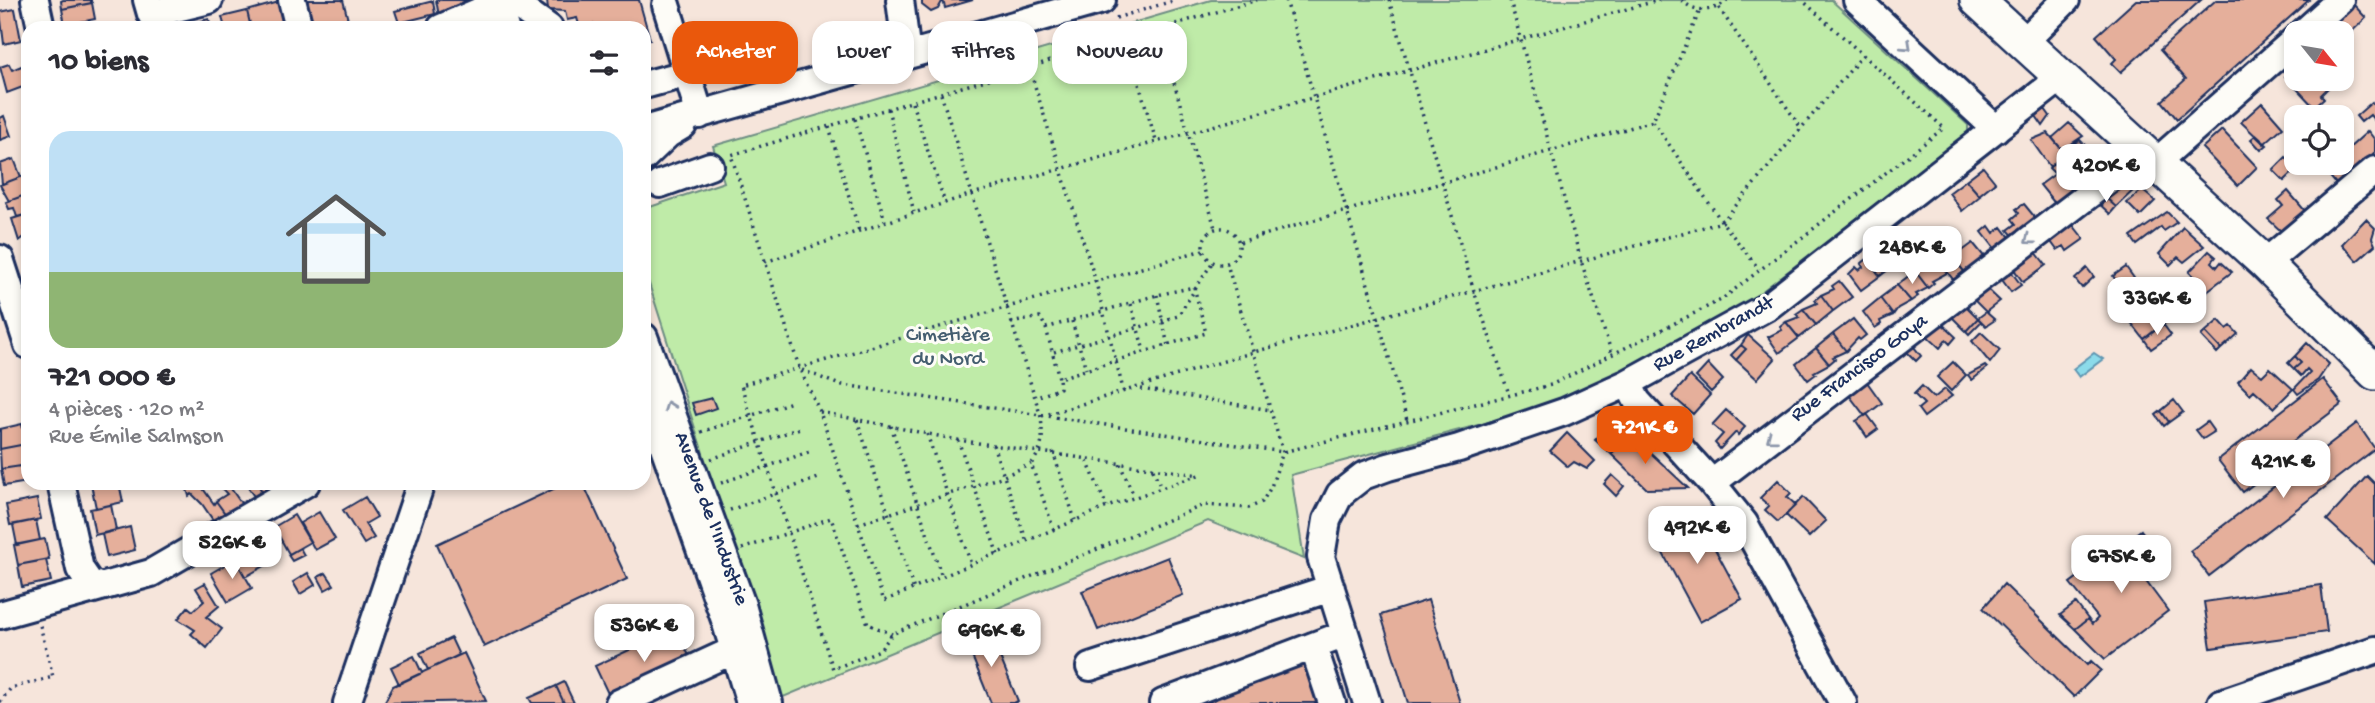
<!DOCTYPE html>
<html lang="fr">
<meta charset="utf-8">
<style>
:root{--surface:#fff;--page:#f2f2f3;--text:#2b2b33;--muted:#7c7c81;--accent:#ea580c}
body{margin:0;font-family:"Gochi Hand",sans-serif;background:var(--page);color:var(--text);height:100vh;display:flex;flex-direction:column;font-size:26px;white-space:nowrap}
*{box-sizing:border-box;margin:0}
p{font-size:23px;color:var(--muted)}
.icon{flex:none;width:38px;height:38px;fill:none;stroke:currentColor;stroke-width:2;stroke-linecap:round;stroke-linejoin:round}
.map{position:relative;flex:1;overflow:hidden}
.side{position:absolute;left:21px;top:21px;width:630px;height:469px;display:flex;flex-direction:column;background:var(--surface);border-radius:21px;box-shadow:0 4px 10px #0003}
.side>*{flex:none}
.top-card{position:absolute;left:672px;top:21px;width:665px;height:63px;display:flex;gap:14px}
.needle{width:46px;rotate:120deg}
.buttons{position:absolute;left:2284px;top:21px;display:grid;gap:14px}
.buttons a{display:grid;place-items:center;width:70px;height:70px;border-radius:14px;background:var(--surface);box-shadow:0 4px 10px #0003;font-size:35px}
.price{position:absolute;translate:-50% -60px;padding:0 16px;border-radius:14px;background:#fff;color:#222;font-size:23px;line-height:46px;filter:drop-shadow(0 2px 4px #0008)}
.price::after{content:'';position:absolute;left:50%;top:42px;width:21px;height:16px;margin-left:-10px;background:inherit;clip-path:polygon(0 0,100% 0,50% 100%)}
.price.on{background:var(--accent);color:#fff}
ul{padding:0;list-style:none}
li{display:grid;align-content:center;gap:14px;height:371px;padding:0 28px}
li span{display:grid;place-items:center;height:217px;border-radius:21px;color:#555}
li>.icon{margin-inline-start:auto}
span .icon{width:126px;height:126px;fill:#fffc;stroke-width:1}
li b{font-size:30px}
h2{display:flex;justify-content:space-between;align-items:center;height:84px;padding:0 28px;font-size:30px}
.tag{padding:0 24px;border-radius:21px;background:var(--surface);box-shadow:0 4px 10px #0003;font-size:24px;line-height:63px}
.tag.on{background:var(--accent);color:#fff}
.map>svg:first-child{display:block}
</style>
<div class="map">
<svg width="2375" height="703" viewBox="0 0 2375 703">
<rect width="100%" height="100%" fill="#f6e5db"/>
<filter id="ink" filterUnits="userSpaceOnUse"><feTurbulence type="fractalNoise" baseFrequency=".0143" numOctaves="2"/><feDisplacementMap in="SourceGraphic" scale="14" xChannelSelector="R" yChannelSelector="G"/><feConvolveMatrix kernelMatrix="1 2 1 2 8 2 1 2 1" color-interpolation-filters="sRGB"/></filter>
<g filter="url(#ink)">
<!-- green -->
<path fill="#bfeba8" stroke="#6d8d83" stroke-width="2" d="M 1211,0 L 1831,0 L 1968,125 L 1968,133 L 1739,309 L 1557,404 L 1291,475 L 1304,559 L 1208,521 L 781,698 L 644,268 L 644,209 L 724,182 L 713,146 Z"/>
<!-- water -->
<path fill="#8cdbea" stroke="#5f96b2" stroke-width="2" d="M 2094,353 L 2103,359 L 2079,377 L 2073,369 Z"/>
<!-- building -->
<path fill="#e5af9b" stroke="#1b2f5e" stroke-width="2" d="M 63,0 L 91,0 L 91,3 L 62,9 L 61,1 Z
M 298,0 L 343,0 L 350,28 L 305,28 Z
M 436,0 L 470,0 L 471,1 L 439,16 Z
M 547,0 L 639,0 L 650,39 L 644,41 L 644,28 L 597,28 L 593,24 L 580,28 L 577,18 L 567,20 L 565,11 L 548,10 Z
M 922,0 L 943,0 L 938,9 L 931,12 L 922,5 Z
M 943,0 L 973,0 L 945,8 Z
M 2136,0 L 2201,0 L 2121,72 L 2112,63 L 2116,59 L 2096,36 Z
M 2216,0 L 2309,0 L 2177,119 L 2162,101 L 2186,79 L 2160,50 Z
M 433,1 L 435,14 L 399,23 L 395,11 Z
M 279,2 L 286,28 L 251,28 L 247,11 Z
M 92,3 L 95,19 L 65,25 L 62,9 Z
M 2353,4 L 2366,18 L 2345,38 L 2327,17 L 2336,20 Z
M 15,9 L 21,40 L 4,44 L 0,12 Z
M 247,11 L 251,28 L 225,28 L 222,17 Z
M 2327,17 L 2341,33 L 2322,33 Z
M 209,19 L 211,28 L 178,28 L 178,27 Z
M 9,64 L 12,70 L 24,65 L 28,85 L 7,93 L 0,67 Z
M 2296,66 L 2296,79 L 2326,79 L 2331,85 L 2321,95 L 2324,98 L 2314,107 L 2285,76 Z
M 2372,102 L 2375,107 L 2375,121 L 2370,115 L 2361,122 L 2356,116 Z
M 2262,103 L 2283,127 L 2264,144 L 2241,122 Z
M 2045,109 L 2050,116 L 2043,126 L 2036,116 Z
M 4,116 L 11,136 L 0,140 L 0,118 Z
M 2069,123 L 2083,136 L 2062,150 L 2052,138 Z
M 2222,130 L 2257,167 L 2238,186 L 2202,148 Z
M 2368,131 L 2375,140 L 2375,152 L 2337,185 L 2327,173 L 2351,156 L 2347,150 Z
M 2048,133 L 2065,153 L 2050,167 L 2031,140 Z
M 2256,135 L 2267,145 L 2261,150 L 2251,139 Z
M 2080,140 L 2097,158 L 2094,161 L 2076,142 Z
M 2076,142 L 2094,161 L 2082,173 L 2078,170 L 2071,175 L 2058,160 Z
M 2095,147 L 2112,164 L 2106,168 L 2090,151 Z
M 2286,157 L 2297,169 L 2284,181 L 2273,170 Z
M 14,159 L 21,177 L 2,184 L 0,164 Z
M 2058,160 L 2071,175 L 2064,180 L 2074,193 L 2057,206 L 2040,185 L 2055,174 L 2049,168 Z
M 1983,167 L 1995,182 L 1979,195 L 1966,180 Z
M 2125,174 L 2138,186 L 2116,207 L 2099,192 Z
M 23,176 L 28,194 L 9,201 L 0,185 Z
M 1966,180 L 1980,196 L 1962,211 L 1949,193 Z
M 2142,190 L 2155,201 L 2140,216 L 2127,203 Z
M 2288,191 L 2306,212 L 2283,233 L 2268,219 L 2283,206 L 2278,200 Z
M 2101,193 L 2116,207 L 2110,214 L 2095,200 Z
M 28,194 L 28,214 L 17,217 L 14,208 L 9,209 L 6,202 Z
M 2024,204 L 2038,221 L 2015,238 L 2008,230 L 2016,224 L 2012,219 L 2019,213 L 2016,209 Z
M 2167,212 L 2177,222 L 2164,231 L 2161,227 L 2137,245 L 2131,237 Z
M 28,214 L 27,235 L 19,241 L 12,219 Z
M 2366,219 L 2375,228 L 2372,238 L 2375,245 L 2357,261 L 2342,244 Z
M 2073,225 L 2084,239 L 2067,251 L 2064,246 L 2057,250 L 2049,239 Z
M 1989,226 L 1994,233 L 2002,227 L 2012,240 L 1997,251 L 1982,232 Z
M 2183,227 L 2204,246 L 2184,262 L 2178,257 L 2170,265 L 2159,254 Z
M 1903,233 L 1915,248 L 1898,262 L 1885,246 L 1899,239 L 1897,237 Z
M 1973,243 L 1987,260 L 1967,275 L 1953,258 Z
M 1885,246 L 1898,262 L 1880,276 L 1867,259 L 1874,255 L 1876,257 Z
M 2035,251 L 2046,265 L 2023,282 L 2013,268 Z
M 2209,251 L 2216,257 L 2212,262 L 2217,267 L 2221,262 L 2232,272 L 2144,339 L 2130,321 L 2139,315 L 2142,319 L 2166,301 L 2169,304 L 2198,281 L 2189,272 Z
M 1934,256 L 1947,273 L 1932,281 L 1934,283 L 1928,288 L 1915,271 Z
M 1953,258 L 1967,275 L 1956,283 L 1942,266 Z
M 1867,259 L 1880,276 L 1861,290 L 1849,274 L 1856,267 L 1859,270 L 1863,267 L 1861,264 Z
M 2126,267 L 2144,292 L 2130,302 L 2113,276 Z
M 2087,268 L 2094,277 L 2082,288 L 2075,279 Z
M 2010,270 L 2021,285 L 2011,292 L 2000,277 Z
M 1915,271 L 1928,288 L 1916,294 L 1918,296 L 1911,301 L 1897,285 Z
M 1839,281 L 1852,297 L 1833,311 L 1821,295 L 1834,289 L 1832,286 Z
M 1980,282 L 2000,301 L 1986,312 L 1969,295 Z
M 1897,285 L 1911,301 L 1898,308 L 1893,315 L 1880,298 Z
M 1821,295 L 1833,311 L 1816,325 L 1803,309 L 1817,303 L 1815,300 Z
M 1880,298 L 1893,315 L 1880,321 L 1881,324 L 1875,328 L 1863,312 Z
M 1961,301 L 1978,318 L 1966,331 L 1948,313 Z
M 1803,309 L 1816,325 L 1799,338 L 1786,322 L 1799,317 L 1796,314 Z
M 1986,312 L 1995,320 L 1986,326 L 1978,318 Z
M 1978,318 L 1981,322 L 1969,334 L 1966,331 Z
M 1853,319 L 1866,335 L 1860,340 L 1858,338 L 1846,351 L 1833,334 Z
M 1937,319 L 1956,337 L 1950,344 L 1946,340 L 1940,348 L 1925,334 Z
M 2219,320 L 2227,329 L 2231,326 L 2238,334 L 2221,349 L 2205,332 Z
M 1786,322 L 1799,338 L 1779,353 L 1768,337 L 1782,330 L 1780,327 Z
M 2163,324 L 2171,335 L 2151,349 L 2144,339 Z
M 1981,332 L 2000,350 L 1990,363 L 1972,341 Z
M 2205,332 L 2221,349 L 2217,353 L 2201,336 Z
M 1833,334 L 1846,351 L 1833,357 L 1835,359 L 1829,364 L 1816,348 Z
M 1748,335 L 1775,359 L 1757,379 L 1736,360 L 1746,349 L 1741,345 Z
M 1907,338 L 1921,356 L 1916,361 L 1899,344 Z
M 2307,343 L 2329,364 L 2318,380 L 2298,394 L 2294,389 L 2310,372 L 2307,369 L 2301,376 L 2294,369 L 2301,363 L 2295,356 Z
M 1741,345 L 1746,349 L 1736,360 L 1731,355 Z
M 1816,348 L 1829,364 L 1814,372 L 1816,374 L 1808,380 L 1796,364 Z
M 2295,356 L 2301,363 L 2294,369 L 2288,363 Z
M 1953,362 L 1966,375 L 1951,391 L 1937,377 Z
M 1708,364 L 1723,380 L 1711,392 L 1696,377 Z
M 1985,366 L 1987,368 L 1972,380 L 1968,375 Z
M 2251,367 L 2262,376 L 2270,368 L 2293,389 L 2274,408 L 2254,390 L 2250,394 L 2238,382 Z
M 1690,376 L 1710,395 L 1693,414 L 1672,396 Z
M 2323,379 L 2342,404 L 2272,457 L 2278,465 L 2243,492 L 2218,460 Z
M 1867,382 L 1882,403 L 1865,416 L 1849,395 Z
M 1922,386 L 1934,398 L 1945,389 L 1952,396 L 1924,417 L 1918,409 L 1924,404 L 1914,394 Z
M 712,398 L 716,408 L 696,415 L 692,403 Z
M 2174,400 L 2183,412 L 2169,422 L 2161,411 Z
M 1726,410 L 1745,427 L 1738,435 L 1736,432 L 1720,449 L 1715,443 L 1723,434 L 1712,425 Z
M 2161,411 L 2169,422 L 2164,426 L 2156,415 Z
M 1867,414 L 1878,429 L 1867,437 L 1856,421 Z
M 1615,419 L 1631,434 L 1611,454 L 1595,440 Z
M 2207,422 L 2214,432 L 2203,439 L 2196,430 Z
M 2357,423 L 2375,449 L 2209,576 L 2190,551 Z
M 22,424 L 26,444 L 0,449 L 0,429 Z
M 1567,433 L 1595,461 L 1587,469 L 1574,462 L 1568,467 L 1550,451 Z
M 1631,434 L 1637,440 L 1688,488 L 1647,489 L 1611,454 Z
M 26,444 L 28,465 L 1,469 L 0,449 Z
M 28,465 L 28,482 L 4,486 L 1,469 Z
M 1612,475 L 1624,486 L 1616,496 L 1604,484 Z
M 2367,476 L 2375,484 L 2375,564 L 2327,520 Z
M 1778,480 L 1791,493 L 1787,497 L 1796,505 L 1778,522 L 1765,510 L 1769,506 L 1760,498 Z
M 119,483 L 123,502 L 96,508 L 91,484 Z
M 185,483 L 199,483 L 214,504 L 216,501 L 226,515 L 215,523 L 202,504 L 192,494 L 189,496 Z
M 217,483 L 227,483 L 243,506 L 227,516 L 216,501 L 227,494 Z
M 245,483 L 257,483 L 263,493 L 255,498 Z
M 257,483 L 273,483 L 275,486 L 263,493 Z
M 566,483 L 583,483 L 627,579 L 484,647 L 437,544 Z
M 365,497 L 377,517 L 365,524 L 374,538 L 364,544 L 343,510 Z
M 1803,497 L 1826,521 L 1809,537 L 1786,515 Z
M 37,499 L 41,519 L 10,525 L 6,505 Z
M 111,505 L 116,530 L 95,535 L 90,509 Z
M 1694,510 L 1742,599 L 1700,622 L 1652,533 Z
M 319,512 L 335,539 L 315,550 L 300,523 Z
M 294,515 L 310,542 L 289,554 L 274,527 Z
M 36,520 L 40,540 L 17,545 L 13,525 Z
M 130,527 L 135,550 L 107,557 L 102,534 Z
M 2141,530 L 2167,564 L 2145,580 L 2168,611 L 2105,659 L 2075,629 L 2088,619 L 2092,624 L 2098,618 L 2070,583 Z
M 45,539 L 49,559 L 18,565 L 14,545 Z
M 256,547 L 266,565 L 245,577 L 235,559 Z
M 300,548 L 304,555 L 292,561 L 288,555 Z
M 1168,557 L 1183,595 L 1098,630 L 1082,591 Z
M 235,559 L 252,588 L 228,602 L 211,573 Z
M 46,560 L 51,581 L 22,587 L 18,565 Z
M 308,573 L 315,585 L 300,594 L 293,582 Z
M 326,573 L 334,585 L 325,590 L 318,577 Z
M 205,583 L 219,606 L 206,617 L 222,629 L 207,648 L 191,634 L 195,630 L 178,619 L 188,607 L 193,611 L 204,601 L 196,588 Z
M 2004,584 L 2087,665 L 2091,661 L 2101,670 L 2074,697 L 1983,608 Z
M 2321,585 L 2327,632 L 2211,648 L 2204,602 Z
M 1428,600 L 1460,703 L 1408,703 L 1381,615 Z
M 2076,603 L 2088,619 L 2075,629 L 2060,615 Z
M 676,628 L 692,662 L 611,700 L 595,666 Z
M 989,630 L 1018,701 L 1014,703 L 991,703 L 965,639 Z
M 451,638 L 459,655 L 428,670 L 420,653 Z
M 464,653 L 486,701 L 384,703 L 393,686 Z
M 414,656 L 422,673 L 399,684 L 391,667 Z
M 1308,657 L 1328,703 L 1170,703 Z
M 564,682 L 574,703 L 564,703 L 556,686 Z
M 556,686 L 564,703 L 532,703 L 529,698 Z"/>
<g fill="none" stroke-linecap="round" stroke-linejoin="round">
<!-- minor casing -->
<g stroke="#1b2f5e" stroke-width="32">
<path id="minor" d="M 35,0 L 41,28
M 147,0 L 151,14 L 209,0
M 292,0 L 299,28
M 496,0 L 505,28
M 510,0 L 549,28
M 900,0 L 907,55
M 1857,0 L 1996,129
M 666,5 L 700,115
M 441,28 L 506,0
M 2303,33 L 2340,0
M 2024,42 L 2066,0
M 644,85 L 685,74
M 644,130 L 1102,0
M 644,157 L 668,134 L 683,125
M 2154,164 L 2296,39
M 660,184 L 710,166
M 0,259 L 28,345
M 2265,263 L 2375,170
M 644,337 L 742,605 L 769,703
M 1628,383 L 1637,401 L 1712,483 L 1744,523 L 1843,703
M 644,390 L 725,620 L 750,703
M 61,483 L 80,569 L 89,582 L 101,587
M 1712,483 L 2142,154
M 0,615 L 151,573 L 306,483
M 1313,646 L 1332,703
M 1090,667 L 1331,588
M 347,703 L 421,483
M 619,703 L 747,644
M 1163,703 L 1345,634
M 1367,703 L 1321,557 L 1327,520 L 1340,494 L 1363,476 L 1388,467 L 1459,448 L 1564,412 L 1628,383 L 1770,305 L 2062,77
M 2221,703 L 2375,650"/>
</g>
<!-- major casing -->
<g stroke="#1b2f5e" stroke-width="38">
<path id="major" d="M 1977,0 L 2265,263 L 2375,373"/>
</g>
<!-- path -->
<path stroke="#1b2f5e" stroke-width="3.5" stroke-dasharray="2 5" stroke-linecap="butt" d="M 1286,0 L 1407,420
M 1389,0 L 1474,291 L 1509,394
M 1510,0 L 1581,261 L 1612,354
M 1682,0 C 1694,14 1715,12 1727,0
M 1719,8 L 1801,128
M 1116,18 L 1176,0
M 1159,29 L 1215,228
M 1125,37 L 1156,141
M 1029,67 L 1095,279 L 1124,393
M 941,94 L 1041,417 C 1043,437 1044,448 1031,464 L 1054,530
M 912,103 L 945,203
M 888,109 L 914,212
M 855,119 L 885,221
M 1653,121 L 1722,222 L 1759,269
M 829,127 L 859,231
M1203 246a18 18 0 1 1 36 0a18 18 0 1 1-36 0Z
M 1240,242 L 1653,121 L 1700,10
M 1203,250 L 741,385 L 833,669 L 880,650 L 892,634 L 1204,505 L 1249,508 L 1262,502 L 1271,487 L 1283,452 L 1227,264
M 765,262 L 972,194 L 1659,0
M 1157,295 L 1168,346
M 1131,304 L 1144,351
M 1072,321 L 1086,369
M 1011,323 L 1040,317 L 1046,328 L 1157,295 L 1194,287 L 1206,333 L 1059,378 L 1060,388 L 1035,398
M 1046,328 L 1059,378
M 1054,352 L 1178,316 L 1212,263
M 802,370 L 837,384 L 1283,452 L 1551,385 L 1721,300 L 1944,128 L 1802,0
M 1141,389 L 1271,410
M 820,412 L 958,440 L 1199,475 L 1107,507 L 884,601 L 820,412 L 800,370 L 731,155 L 1257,0
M 1042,416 L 1254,352 L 1722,222 L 1863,55
M 857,420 L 914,590
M 891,426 L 942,577
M 701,432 L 792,402
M 927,434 L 971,564
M 958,440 L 998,555
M 993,445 L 1027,542
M 1053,452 L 1075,520
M 711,459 L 800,428
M 1087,461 L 1107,507
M 1120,464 L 1134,496
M 1153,469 L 1160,486
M 721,483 L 811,451
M 730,510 L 821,477
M 858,524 L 1004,476 L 1031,464
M 742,549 L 831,518 L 868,624 L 892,634
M 0,702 L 11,688 L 53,677 L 40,625"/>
<!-- minor -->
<use href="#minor" stroke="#fdfcf7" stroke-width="26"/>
<!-- major -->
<use href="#major" stroke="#fdfcf7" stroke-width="33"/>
</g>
<!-- one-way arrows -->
<defs><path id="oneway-chevron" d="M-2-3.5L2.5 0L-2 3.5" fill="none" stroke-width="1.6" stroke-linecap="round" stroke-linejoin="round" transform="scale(1.75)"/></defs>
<g stroke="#8c96aa">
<use href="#oneway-chevron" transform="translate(1907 46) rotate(43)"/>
<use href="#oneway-chevron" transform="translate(2029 240) rotate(143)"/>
<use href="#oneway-chevron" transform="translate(669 406) rotate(-110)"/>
<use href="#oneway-chevron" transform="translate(1771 438) rotate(143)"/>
</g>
</g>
<g text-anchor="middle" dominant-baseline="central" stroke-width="6" stroke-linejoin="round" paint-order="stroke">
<!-- street labels -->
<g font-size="21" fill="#1b2f5e" stroke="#fdfcf7">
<text transform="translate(1714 335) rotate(-29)">Rue Rembrandt</text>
<text transform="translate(1860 369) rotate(-37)">Rue Francisco Goya</text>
<text transform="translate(710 519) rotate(70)">Avenue de l'Industrie</text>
</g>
<!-- park labels -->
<g font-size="21" fill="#445e70" stroke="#fdfcf7">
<text x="948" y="336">Cimetière<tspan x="948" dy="24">du Nord</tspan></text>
</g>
</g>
</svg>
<div class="buttons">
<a><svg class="needle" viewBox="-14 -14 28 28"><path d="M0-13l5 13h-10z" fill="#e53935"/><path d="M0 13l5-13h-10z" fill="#7c7c81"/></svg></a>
<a><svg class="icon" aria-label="locate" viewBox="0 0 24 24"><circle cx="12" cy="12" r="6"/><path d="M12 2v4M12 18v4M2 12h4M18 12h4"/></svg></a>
</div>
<b class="price" style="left:2106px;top:204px">420K €</b>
<b class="price" style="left:1912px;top:286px">248K €</b>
<b class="price" style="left:2157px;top:337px">336K €</b>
<b class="price on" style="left:1645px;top:466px">721K €</b>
<b class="price" style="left:2283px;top:500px">421K €</b>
<b class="price" style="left:1697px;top:566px">492K €</b>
<b class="price" style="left:232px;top:581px">526K €</b>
<b class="price" style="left:2121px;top:595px">675K €</b>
<b class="price" style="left:644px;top:664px">536K €</b>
<b class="price" style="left:991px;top:669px">696K €</b>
<div class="top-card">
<a class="tag on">Acheter</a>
<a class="tag">Louer</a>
<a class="tag">Filtres</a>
<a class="tag">Nouveau</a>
</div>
<section class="side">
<h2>10 biens<svg class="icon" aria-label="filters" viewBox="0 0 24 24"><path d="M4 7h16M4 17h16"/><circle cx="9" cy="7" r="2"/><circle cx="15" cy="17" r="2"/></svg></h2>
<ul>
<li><span style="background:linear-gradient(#bfe0f5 65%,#8fb573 0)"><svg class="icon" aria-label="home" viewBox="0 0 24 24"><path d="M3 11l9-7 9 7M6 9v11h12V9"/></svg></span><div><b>721 000 €</b><p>4 pièces · 120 m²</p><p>Rue Émile Salmson</p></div></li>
</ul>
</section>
</div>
